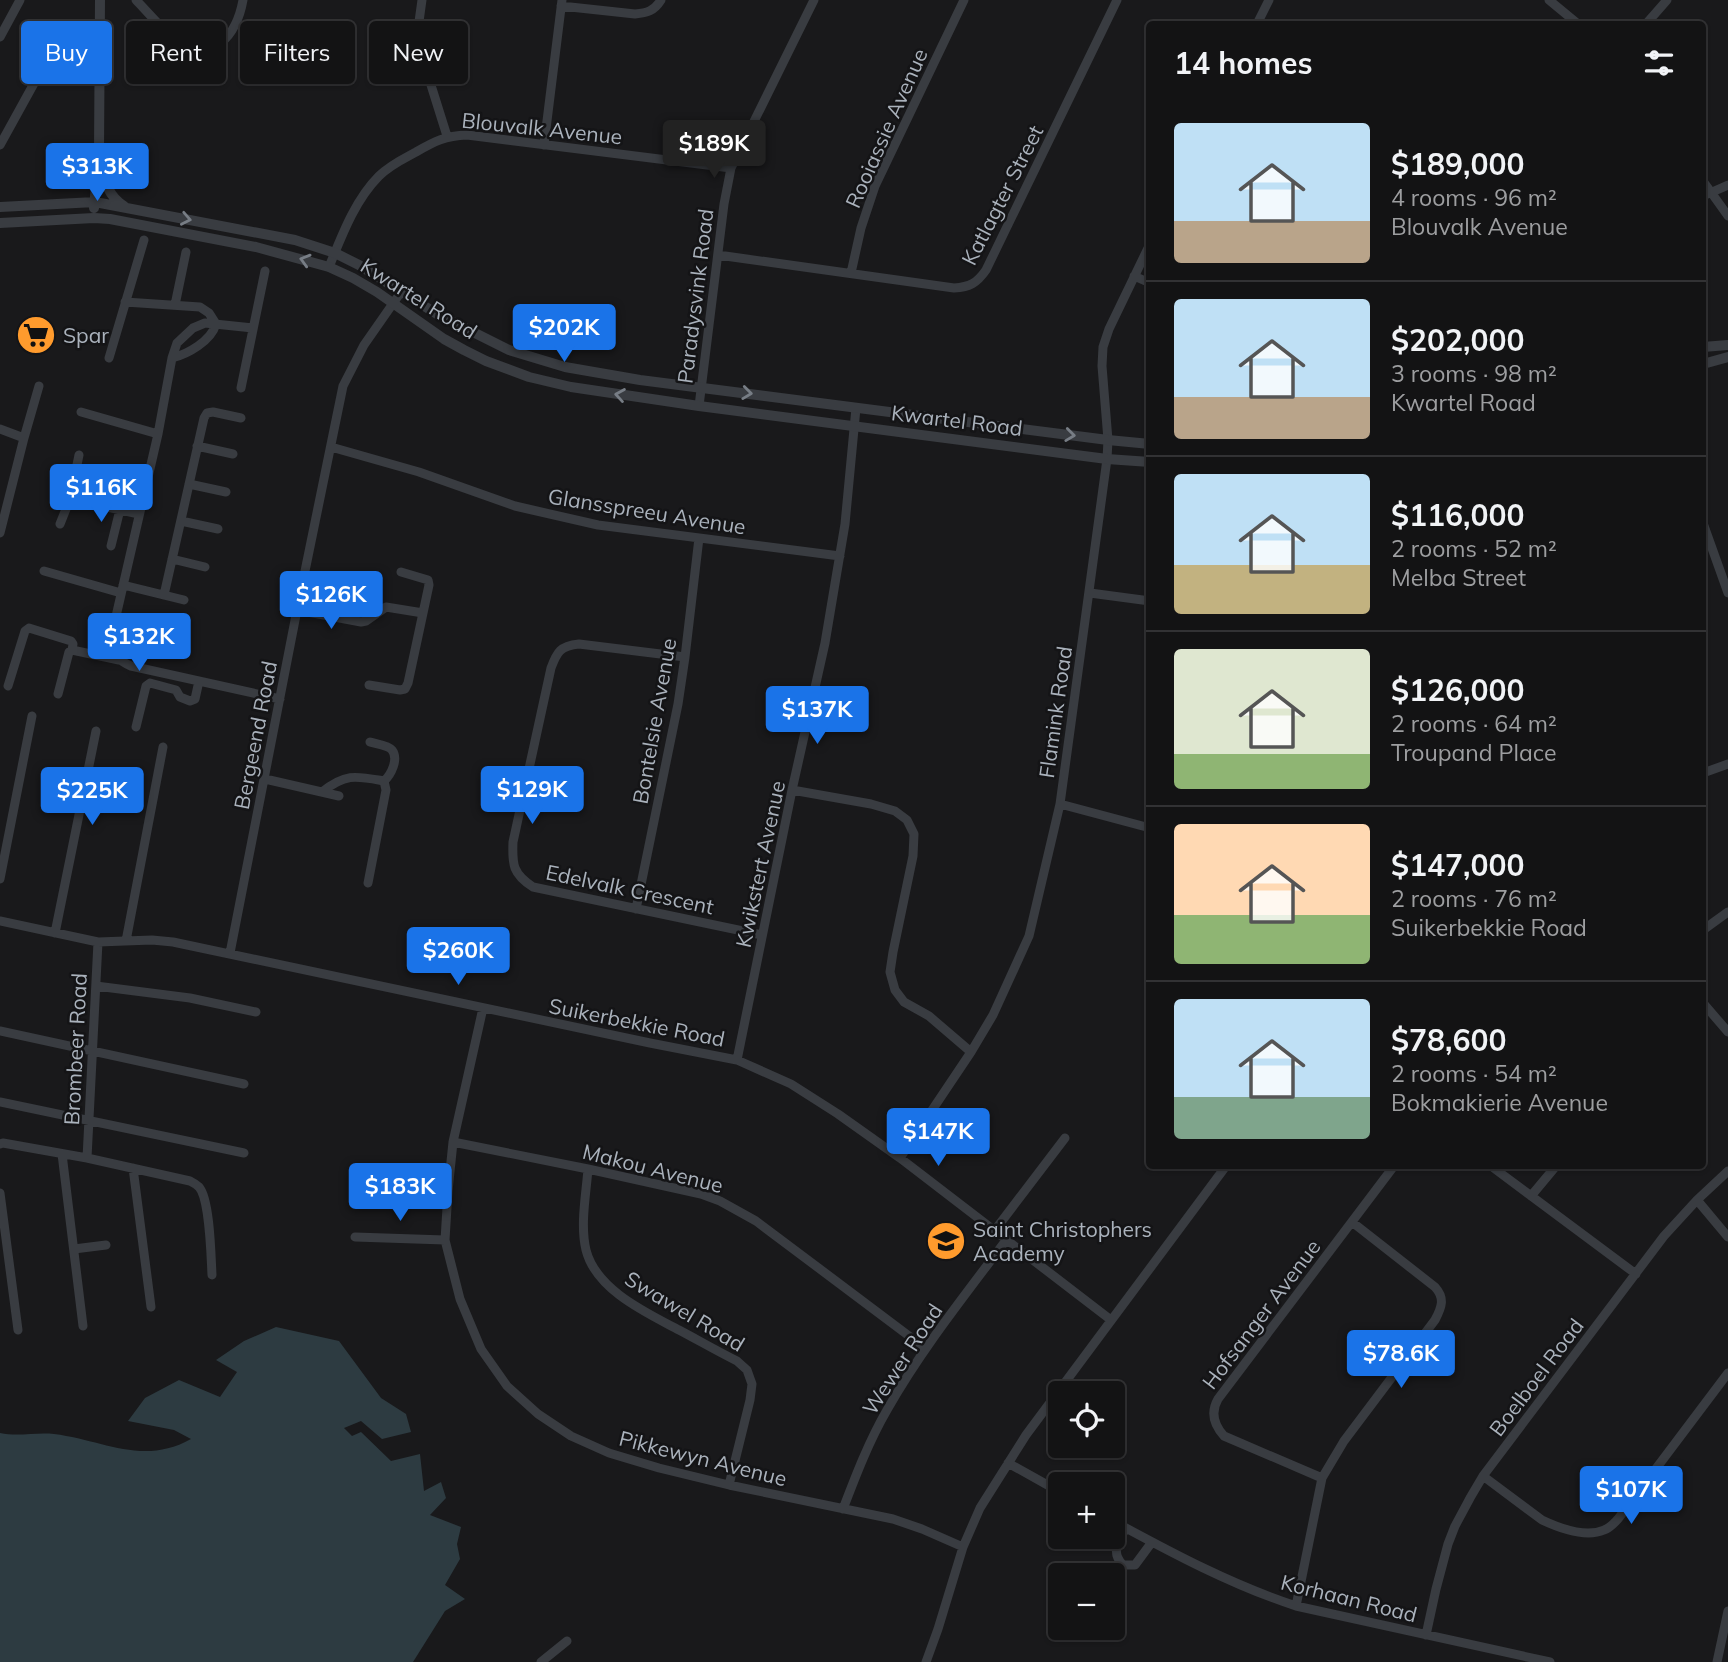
<!DOCTYPE html>
<meta charset="utf-8">
<style>
:root{--surface:#131314;--page:#1c1c1d;--text:#f1f3f6;--muted:#9d9ea0;--line:#323234;--accent:#1a73e8}
body{margin:0;font-family:Mulish,sans-serif;background:var(--page);color:var(--text);height:100vh;display:flex;flex-direction:column;font-size:26px;white-space:nowrap}
*{box-sizing:border-box;margin:0}
p{font-size:23px;color:var(--muted)}
.icon{flex:none;width:38px;height:38px;fill:none;stroke:currentColor;stroke-width:2;stroke-linecap:round;stroke-linejoin:round}
.map{position:relative;flex:1;overflow:hidden}
.sheet{position:absolute;left:1146px;top:21px;width:560px;height:1148px;display:flex;flex-direction:column;background:var(--surface);border-radius:7px;box-shadow:0 2px 5px #0004,0 0 0 2px var(--line)}
.sheet>*{flex:none}
.hud{position:absolute;left:21px;top:21px;width:665px;height:63px;display:flex;gap:14px}
.buttons{position:absolute;left:1048px;top:1381px;display:grid;gap:14px}
.buttons a{display:grid;place-items:center;width:77px;height:77px;border-radius:7px;background:var(--surface);box-shadow:0 2px 5px #0004,0 0 0 2px var(--line);font-size:35px}
.price{position:absolute;translate:-50% -60px;padding:0 16px;border-radius:7px;background:var(--accent);color:#fff;font-size:23px;line-height:46px;filter:drop-shadow(0 2px 4px #0008)}
.price::after{content:'';position:absolute;left:50%;top:42px;width:21px;height:16px;margin-left:-10px;background:inherit;clip-path:polygon(0 0,100% 0,50% 100%)}
.price.on{background:#222;color:#fff}
ul{padding:0;list-style:none}
li{display:flex;align-items:center;gap:21px;height:175px;padding:0 28px}
li+li{border-top:2px solid var(--line)}
li span{display:grid;place-items:center;flex:none;width:196px;height:140px;border-radius:7px;color:#555}
li>.icon{margin-inline-start:auto}
span .icon{width:84px;height:84px;fill:#fffc;stroke-width:1}
li b{font-size:30px}
h2{display:flex;justify-content:space-between;align-items:center;height:84px;padding:0 28px;font-size:30px}
.tag{padding:0 24px;border-radius:7px;background:var(--surface);box-shadow:0 2px 5px #0004,0 0 0 2px var(--line);font-size:24px;line-height:63px}
.tag.on{background:var(--accent);color:#fff}
.map>svg:first-child{display:block}
</style>
<div class="map">
<svg width="1728" height="1662" viewBox="0 0 1728 1662">
<rect width="100%" height="100%" fill="#19191b"/>
<!-- water -->
<path fill="#2d3b41" d="M 276,1327 L 339,1341 L 381,1398 L 406,1414 L 411,1432 L 382,1439 L 361,1421 L 344,1428 L 352,1436 L 361,1432 L 391,1461 L 420,1454 L 424,1491 L 441,1482 L 446,1498 L 430,1515 L 461,1527 L 457,1544 L 460,1559 L 445,1585 L 465,1599 L 445,1611 L 413,1662 L 0,1662 L 0,1433 C 18,1437 36,1432 54,1434 C 103,1440 143,1466 191,1439 L 174,1430 L 128,1421 L 145,1398 L 179,1380 L 220,1397 L 237,1372 L 216,1360 L 244,1341 Z"/>
<g fill="none" stroke-linecap="round" stroke-linejoin="round">
<!-- minor -->
<path stroke="#393c41" stroke-width="9" d="M 136,0 C 148,12 182,53 197,55 C 206,56 214,48 221,43 C 234,32 240,17 243,0
M 422,0 L 417,36 L 420,50 L 447,136
M 1549,0 L 1578,24
M 561,6 L 635,14 C 647,13 654,11 661,0
M 1257,24 L 1269,0
M 1646,24 L 1667,0
M 0,37 L 20,0
M 0,145 L 48,58 L 57,53 L 99,57
M 544,145 L 562,0
M 1703,181 L 1728,216
M 1703,196 L 1728,185
M 718,255 L 954,288 C 970,287 977,283 986,270 L 1117,0
M 329,267 C 342,235 355,200 379,176 C 390,165 403,159 416,152 C 435,141 445,136 467,135 L 731,168
M 851,273 L 861,228 L 875,186 L 964,0
M 1134,276 L 1150,283
M 125,302 L 200,307 L 209,313 L 216,324
M 175,305 L 186,252
M 253,328 L 205,323 L 193,328 L 177,343 L 172,358 L 158,434 L 111,638 C 112,653 117,660 131,666 L 280,699
M 109,358 L 144,240
M 172,358 C 188,354 211,341 216,324
M 241,388 L 265,271
M 699,406 L 724,204 L 731,168 L 814,0
M 81,412 L 158,434
M 0,429 L 24,438 L 0,533
M 24,438 L 39,386
M 197,446 L 233,454
M 331,447 L 419,472 L 515,506 L 598,525 L 840,556
M 189,484 L 226,492
M 70,499 L 79,455
M 181,521 L 218,529
M 1703,523 L 1728,593
M 60,524 L 70,499 L 139,514
M 111,546 L 130,469
M 172,559 L 205,567
M 44,571 L 121,593
M 123,585 L 184,600
M 1090,593 L 1150,601
M 164,595 L 204,418 L 207,413 L 213,412 L 241,418
M 297,610 L 361,622 L 366,621 L 386,607 L 423,613
M 685,657 L 579,644 C 560,646 557,652 551,668 L 513,842 C 512,865 513,874 533,887 L 762,935
M 369,685 L 400,690 L 405,689 L 408,683 L 429,585 L 428,580 L 401,572
M 8,686 L 25,631 L 29,628 L 71,641 L 73,644 L 72,650
M 58,694 L 69,652 L 72,650 L 119,660
M 136,727 L 146,686 L 150,683 L 176,690 L 180,697 L 190,701 L 195,699 L 199,681
M 1703,773 L 1728,764
M 265,779 L 339,796
M 792,790 L 871,804 L 895,811 L 907,820 L 914,834 L 913,856 L 893,952 L 890,972 L 895,990 L 904,1002 L 929,1016 L 971,1052
M 322,792 C 346,773 356,776 384,781 C 391,775 399,759 392,750 C 388,745 376,744 370,742
M 1060,804 L 1150,828
M 0,879 L 32,716
M 368,883 L 386,790 L 384,781
M 636,909 L 678,704 L 685,657 L 699,538
M 0,921 L 98,942 L 152,940 L 173,942 L 650,1043 L 737,1060 L 791,1084 L 838,1114 L 900,1158 L 1111,1320
M 1703,930 L 1728,912
M 55,933 L 96,731
M 126,941 L 163,747
M 230,953 L 297,610 L 343,386 L 364,345 L 401,292
M 96,986 L 190,998 L 256,1012
M 1703,1003 L 1728,1032
M 483,1008 L 453,1142 L 448,1191 L 445,1240 L 460,1299 L 481,1349 L 507,1386 L 538,1414 L 571,1436 L 609,1453 L 659,1468 L 729,1485 L 893,1519 L 922,1529 L 963,1547
M 0,1031 L 244,1084
M 737,1060 L 792,790 L 825,643 L 845,524 L 856,408
M 0,1102 L 244,1153
M 453,1142 L 588,1169 L 701,1194 L 720,1201 L 756,1221 L 925,1348
M 0,1144 L 3,1143 L 87,1158 L 190,1181 C 192,1182 197,1185 199,1187 C 210,1199 211,1257 212,1275
M 62,1154 L 83,1326
M 87,1158 L 98,942
M 900,1158 L 971,1052 L 993,1015 L 1029,936 L 1060,804 L 1107,459 L 1108,440 L 1102,366 L 1103,347 L 1109,329 L 1150,244
M 1491,1166 L 1636,1274
M 133,1168 L 151,1307
M 588,1169 C 586,1195 580,1225 586,1250 C 596,1290 647,1313 679,1330 C 698,1340 717,1351 737,1361 L 747,1370 L 752,1384 L 750,1400 L 729,1485
M 0,1193 L 18,1330
M 1531,1196 L 1556,1166
M 1697,1200 L 1728,1237
M 995,1230 L 1065,1138
M 355,1237 L 445,1240
M 74,1249 L 106,1245
M 1008,1463 L 1060,1492
M 1483,1476 L 1542,1520 C 1559,1528 1586,1538 1604,1530 C 1610,1528 1614,1523 1618,1519 L 1728,1373
M 1322,1478 L 1224,1436 C 1214,1425 1210,1413 1218,1399 L 1394,1166
M 843,1509 C 856,1475 869,1441 887,1410 C 921,1350 965,1295 1007,1239
M 1113,1521 C 1172,1553 1232,1585 1296,1606 L 1550,1662
M 1126,1528 C 1119,1541 1110,1552 1123,1565 L 1135,1565 L 1152,1542
M 1296,1606 L 1322,1478 L 1344,1441 L 1435,1320 C 1442,1307 1445,1298 1435,1287 L 1352,1222
M 1426,1635 L 1436,1589 L 1448,1544 L 1455,1526 L 1470,1498 L 1483,1476 L 1664,1236 L 1697,1200 L 1728,1171
M 541,1662 L 567,1641
M 926,1662 L 938,1629 L 963,1547 L 980,1508 L 1026,1435 L 1226,1166
M 1717,1662 L 1728,1611"/>
<!-- tertiary -->
<path stroke="#393c41" stroke-width="10" d="M 101,164 C 104,181 109,197 124,206
M 0,207 L 95,202 L 295,240 L 335,253 L 359,265 L 437,314 L 509,350 L 565,367 L 640,380 L 1108,440 L 1150,444
M 94,208 L 99,151 L 100,0
M 0,223 L 94,218 L 110,219 L 256,247 L 329,267 L 353,278 L 377,292 L 444,339 L 464,350 L 486,361 L 529,377 L 571,387 L 699,406 L 1107,459 L 1150,462
M 1703,347 L 1728,345
M 1703,364 L 1728,357"/>
</g>
<!-- one-way arrows -->
<defs><path id="oneway-chevron" d="M-2-3.5L2.5 0L-2 3.5" fill="none" stroke-width="1.6" stroke-linecap="round" stroke-linejoin="round" transform="scale(1.75)"/></defs>
<g stroke="#777d85">
<use href="#oneway-chevron" transform="translate(186 219) rotate(11)"/>
<use href="#oneway-chevron" transform="translate(305 260) rotate(-164)"/>
<use href="#oneway-chevron" transform="translate(747 393) rotate(7)"/>
<use href="#oneway-chevron" transform="translate(620 395) rotate(-171)"/>
<use href="#oneway-chevron" transform="translate(1070 435) rotate(7)"/>
</g>
<!-- icons -->
<defs>
<g id="supermarket-disc" transform="scale(2.0125)"><circle r="9.5" fill="#ff9b2d" stroke="#141416"/><path d="M-6-5.5h2.5l.6 2H6L4.5 2H-2.5L-4.4-4H-6ZM-1.5 3.2a1.3 1.3 0 1 0 .1 0ZM3 3.2a1.3 1.3 0 1 0 .1 0Z" fill="#111"/></g>
<g id="school-disc" transform="scale(2.0125)"><circle r="9.5" fill="#ff9b2d" stroke="#141416"/><path d="M0-5L7-2L0 1L-7-2ZM-4 1L0 2.5L4 1V4Q0 6-4 4Z" fill="#111"/></g>
</defs>
<g fill-rule="evenodd">
<use href="#supermarket-disc" x="36" y="335"/>
<use href="#school-disc" x="946" y="1241"/>
</g>
<g text-anchor="middle" dominant-baseline="central" stroke-width="5" stroke-linejoin="round" paint-order="stroke">
<!-- street labels -->
<g font-size="21" fill="#aab2bc" stroke="#141416">
<text transform="translate(542 128) rotate(6)">Blouvalk Avenue</text>
<text transform="translate(886 128) rotate(-66)">Rooiassie Avenue</text>
<text transform="translate(1002 195) rotate(-63)">Katlagter Street</text>
<text transform="translate(695 296) rotate(-83)">Paradysvink Road</text>
<text transform="translate(419 298) rotate(32)">Kwartel Road</text>
<text transform="translate(957 420) rotate(7)">Kwartel Road</text>
<text transform="translate(647 511) rotate(9)">Glansspreeu Avenue</text>
<text transform="translate(1055 712) rotate(-82)">Flamink Road</text>
<text transform="translate(654 721) rotate(-80)">Bontelsie Avenue</text>
<text transform="translate(255 735) rotate(-79)">Bergeend Road</text>
<text transform="translate(760 864) rotate(-78)">Kwikstert Avenue</text>
<text transform="translate(630 889) rotate(12)">Edelvalk Crescent</text>
<text transform="translate(637 1022) rotate(11)">Suikerbekkie Road</text>
<text transform="translate(75 1049) rotate(-87)">Brombeer Road</text>
<text transform="translate(653 1168) rotate(14)">Makou Avenue</text>
<text transform="translate(685 1311) rotate(31)">Swawel Road</text>
<text transform="translate(1261 1314) rotate(-53)">Hofsanger Avenue</text>
<text transform="translate(902 1359) rotate(-57)">Wewer Road</text>
<text transform="translate(1536 1377) rotate(-53)">Boelboel Road</text>
<text transform="translate(703 1458) rotate(14)">Pikkewyn Avenue</text>
<text transform="translate(1349 1598) rotate(14)">Korhaan Road</text>
</g>
<!-- poi labels -->
<g font-size="21" fill="#aab2bc" stroke="#141416" text-anchor="start">
<text x="63" y="335">Spar</text>
<text x="973" y="1229">Saint Christophers<tspan x="973" dy="24">Academy</tspan></text>
</g>
</g>
</svg>
<div class="buttons">
<a><svg class="icon" aria-label="locate" viewBox="0 0 24 24"><circle cx="12" cy="12" r="6"/><path d="M12 2v4M12 18v4M2 12h4M18 12h4"/></svg></a>
<a>+</a>
<a>−</a>
</div>
<b class="price on" style="left:714px;top:180px">$189K</b>
<b class="price" style="left:97px;top:203px">$313K</b>
<b class="price" style="left:564px;top:364px">$202K</b>
<b class="price" style="left:101px;top:524px">$116K</b>
<b class="price" style="left:331px;top:631px">$126K</b>
<b class="price" style="left:139px;top:673px">$132K</b>
<b class="price" style="left:817px;top:746px">$137K</b>
<b class="price" style="left:532px;top:826px">$129K</b>
<b class="price" style="left:92px;top:827px">$225K</b>
<b class="price" style="left:458px;top:987px">$260K</b>
<b class="price" style="left:938px;top:1168px">$147K</b>
<b class="price" style="left:400px;top:1223px">$183K</b>
<b class="price" style="left:1401px;top:1390px">$78.6K</b>
<b class="price" style="left:1631px;top:1526px">$107K</b>
<div class="hud">
<a class="tag on">Buy</a>
<a class="tag">Rent</a>
<a class="tag">Filters</a>
<a class="tag">New</a>
</div>
<section class="sheet">
<h2>14 homes<svg class="icon" aria-label="filters" viewBox="0 0 24 24"><path d="M4 7h16M4 17h16"/><circle cx="9" cy="7" r="2"/><circle cx="15" cy="17" r="2"/></svg></h2>
<ul>
<li><span style="background:linear-gradient(#bfe0f5 70%,#b9a48a 0)"><svg class="icon" aria-label="home" viewBox="0 0 24 24"><path d="M3 11l9-7 9 7M6 9v11h12V9"/></svg></span><div><b>$189,000</b><p>4 rooms · 96 m²</p><p>Blouvalk Avenue</p></div></li>
<li><span style="background:linear-gradient(#bfe0f5 70%,#b9a48a 0)"><svg class="icon" aria-label="home" viewBox="0 0 24 24"><path d="M3 11l9-7 9 7M6 9v11h12V9"/></svg></span><div><b>$202,000</b><p>3 rooms · 98 m²</p><p>Kwartel Road</p></div></li>
<li><span style="background:linear-gradient(#bfe0f5 65%,#c2b280 0)"><svg class="icon" aria-label="home" viewBox="0 0 24 24"><path d="M3 11l9-7 9 7M6 9v11h12V9"/></svg></span><div><b>$116,000</b><p>2 rooms · 52 m²</p><p>Melba Street</p></div></li>
<li><span style="background:linear-gradient(#dfe7d0 75%,#8fb573 0)"><svg class="icon" aria-label="home" viewBox="0 0 24 24"><path d="M3 11l9-7 9 7M6 9v11h12V9"/></svg></span><div><b>$126,000</b><p>2 rooms · 64 m²</p><p>Troupand Place</p></div></li>
<li><span style="background:linear-gradient(#ffd9b3 65%,#8fb573 0)"><svg class="icon" aria-label="home" viewBox="0 0 24 24"><path d="M3 11l9-7 9 7M6 9v11h12V9"/></svg></span><div><b>$147,000</b><p>2 rooms · 76 m²</p><p>Suikerbekkie Road</p></div></li>
<li><span style="background:linear-gradient(#bfe0f5 70%,#7fa58c 0)"><svg class="icon" aria-label="home" viewBox="0 0 24 24"><path d="M3 11l9-7 9 7M6 9v11h12V9"/></svg></span><div><b>$78,600</b><p>2 rooms · 54 m²</p><p>Bokmakierie Avenue</p></div></li>
</ul>
</section>
</div>
